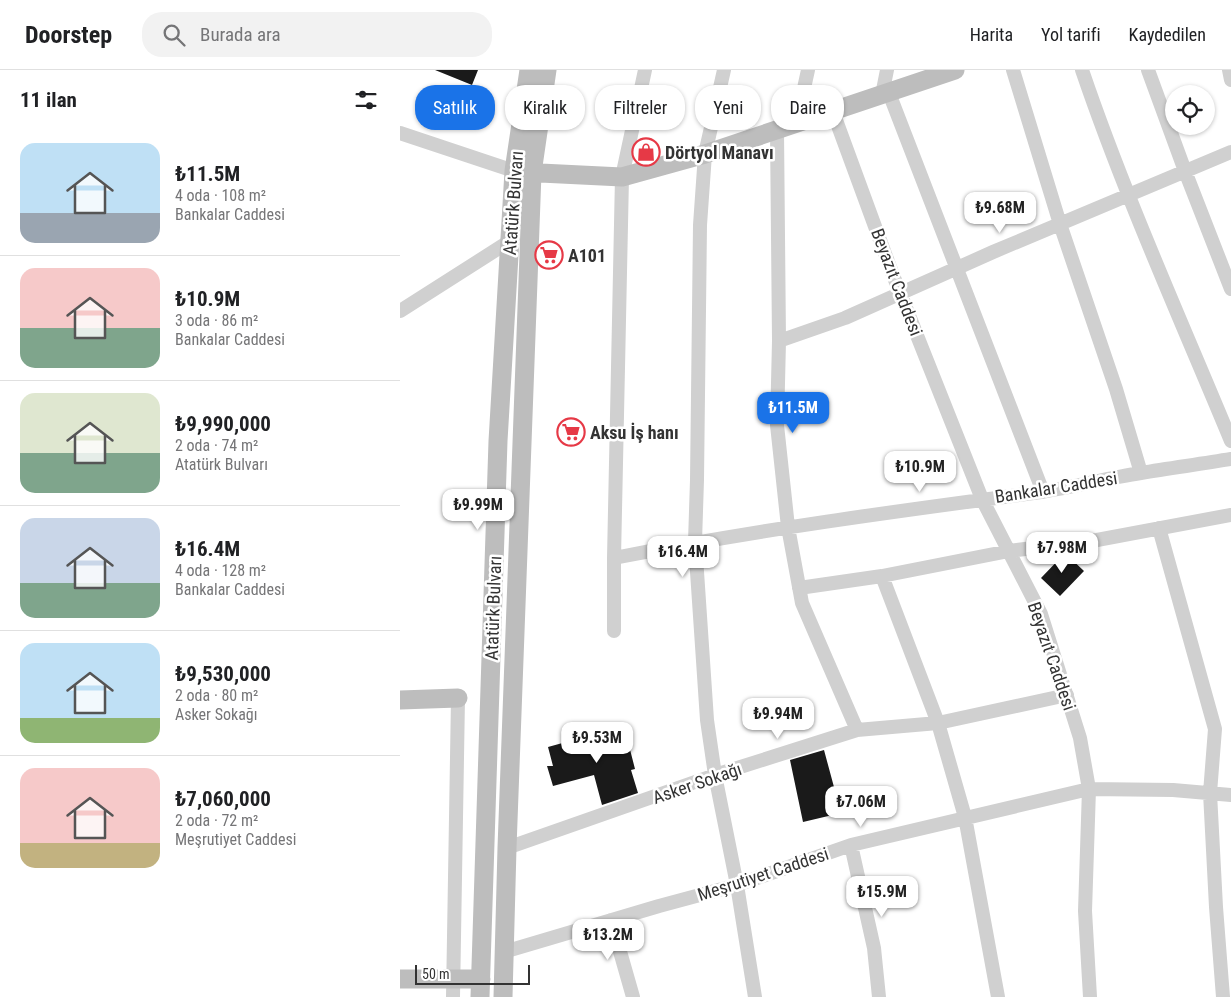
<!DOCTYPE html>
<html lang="tr">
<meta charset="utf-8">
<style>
:root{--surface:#fff;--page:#f2f2f2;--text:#202124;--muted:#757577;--line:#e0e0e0;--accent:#1a73e8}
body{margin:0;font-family:"Roboto Condensed",sans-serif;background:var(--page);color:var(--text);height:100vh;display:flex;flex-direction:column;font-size:19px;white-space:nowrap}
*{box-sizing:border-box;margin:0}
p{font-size:16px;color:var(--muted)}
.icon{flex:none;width:28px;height:28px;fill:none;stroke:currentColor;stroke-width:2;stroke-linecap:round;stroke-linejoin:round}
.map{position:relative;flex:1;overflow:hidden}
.details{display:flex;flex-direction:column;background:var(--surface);width:400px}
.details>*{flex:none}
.hud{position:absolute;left:15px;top:15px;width:475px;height:45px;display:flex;gap:10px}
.tools{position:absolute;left:765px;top:15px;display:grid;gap:10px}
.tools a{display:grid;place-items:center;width:50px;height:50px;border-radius:50%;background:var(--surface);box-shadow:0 1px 4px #0004;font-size:25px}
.scale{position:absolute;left:15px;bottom:12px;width:115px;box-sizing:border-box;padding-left:5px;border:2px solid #333;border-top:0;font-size:14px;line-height:18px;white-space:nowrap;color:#333;-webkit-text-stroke:4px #fff;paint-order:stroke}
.price{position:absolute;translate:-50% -42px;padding:0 11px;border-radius:10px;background:#fff;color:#222;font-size:16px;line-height:32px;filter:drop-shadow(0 1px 2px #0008)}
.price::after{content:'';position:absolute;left:50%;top:30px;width:15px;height:11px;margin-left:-8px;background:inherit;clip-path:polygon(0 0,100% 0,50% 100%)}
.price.on{background:var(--accent);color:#fff}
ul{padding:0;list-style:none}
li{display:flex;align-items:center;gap:15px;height:125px;padding:0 20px}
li+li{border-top:1px solid var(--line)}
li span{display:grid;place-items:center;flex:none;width:140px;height:100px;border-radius:15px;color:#555}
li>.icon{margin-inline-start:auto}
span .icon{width:60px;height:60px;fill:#fffc;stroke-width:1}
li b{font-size:21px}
h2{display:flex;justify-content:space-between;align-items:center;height:60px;padding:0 20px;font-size:21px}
.pill{padding:0 18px;border-radius:20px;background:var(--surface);box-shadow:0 1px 4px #0004;font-size:18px;line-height:45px}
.pill.on{background:var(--accent);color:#fff}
header{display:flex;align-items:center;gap:30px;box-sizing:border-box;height:70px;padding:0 25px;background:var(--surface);border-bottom:1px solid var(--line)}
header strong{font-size:24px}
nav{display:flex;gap:28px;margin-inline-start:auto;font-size:18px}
.search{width:350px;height:45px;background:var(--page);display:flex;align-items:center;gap:12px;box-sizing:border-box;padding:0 18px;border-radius:20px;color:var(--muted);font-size:19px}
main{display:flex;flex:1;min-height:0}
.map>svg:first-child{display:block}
</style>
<header>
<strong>Doorstep</strong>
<div class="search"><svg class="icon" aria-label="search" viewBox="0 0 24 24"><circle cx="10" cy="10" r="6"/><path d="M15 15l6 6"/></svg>Burada ara</div>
<nav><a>Harita</a><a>Yol tarifi</a><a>Kaydedilen</a></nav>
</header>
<main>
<section class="details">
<h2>11 ilan<svg class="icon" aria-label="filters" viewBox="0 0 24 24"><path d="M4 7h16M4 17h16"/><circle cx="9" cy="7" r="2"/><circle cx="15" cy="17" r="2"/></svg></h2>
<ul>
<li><span style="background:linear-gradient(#bfe0f5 70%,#9aa5b1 0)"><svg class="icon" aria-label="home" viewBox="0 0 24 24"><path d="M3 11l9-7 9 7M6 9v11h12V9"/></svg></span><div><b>₺11.5M</b><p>4 oda · 108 m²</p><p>Bankalar Caddesi</p></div></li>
<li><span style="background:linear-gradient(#f6c9c9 60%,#7fa58c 0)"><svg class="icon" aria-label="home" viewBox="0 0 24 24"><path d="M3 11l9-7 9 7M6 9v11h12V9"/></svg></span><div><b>₺10.9M</b><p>3 oda · 86 m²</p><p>Bankalar Caddesi</p></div></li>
<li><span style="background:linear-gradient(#dfe7d0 60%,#7fa58c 0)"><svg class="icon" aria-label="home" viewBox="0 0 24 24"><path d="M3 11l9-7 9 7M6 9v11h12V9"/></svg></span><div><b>₺9,990,000</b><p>2 oda · 74 m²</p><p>Atatürk Bulvarı</p></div></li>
<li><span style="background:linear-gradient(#c9d6e8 65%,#7fa58c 0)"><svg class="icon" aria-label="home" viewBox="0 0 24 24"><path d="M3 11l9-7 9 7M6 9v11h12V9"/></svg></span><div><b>₺16.4M</b><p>4 oda · 128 m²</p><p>Bankalar Caddesi</p></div></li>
<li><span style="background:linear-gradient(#bfe0f5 75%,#8fb573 0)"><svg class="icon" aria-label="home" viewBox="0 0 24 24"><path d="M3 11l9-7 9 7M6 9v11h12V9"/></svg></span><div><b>₺9,530,000</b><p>2 oda · 80 m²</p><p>Asker Sokağı</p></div></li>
<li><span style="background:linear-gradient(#f6c9c9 75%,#c2b280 0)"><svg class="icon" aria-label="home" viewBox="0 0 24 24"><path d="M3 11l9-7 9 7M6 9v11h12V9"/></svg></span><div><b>₺7,060,000</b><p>2 oda · 72 m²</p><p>Meşrutiyet Caddesi</p></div></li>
</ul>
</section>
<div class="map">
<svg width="831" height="927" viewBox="0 0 831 927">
<rect width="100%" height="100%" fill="#fff"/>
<!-- building -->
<path fill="#1a1a1a" d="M 35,0 L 78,0 L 72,15 Z
M 665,483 L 684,501 L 660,526 L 641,508 Z
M 224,656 L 235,699 L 231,700 L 238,723 L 202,735 L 194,705 L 153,716 L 147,696 L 153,696 L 148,677 Z
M 424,680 L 441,743 L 403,752 L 390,690 Z"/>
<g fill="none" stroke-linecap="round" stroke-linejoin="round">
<!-- street -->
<path stroke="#d0d0d0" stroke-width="14" d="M 324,0 L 305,84 L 300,155 L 297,410 L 295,472 L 307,650 L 315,705 L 337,815 L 355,927
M 613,0 L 660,154 L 716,319 L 741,403
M 682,0 C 725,126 780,248 831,371
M 748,0 L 785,101 L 831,219
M 829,0 L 831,10
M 489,23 L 643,422
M 482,25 L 487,0
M 433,42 L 491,200 L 582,429 L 641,544 L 680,668 L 689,719 L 685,841 L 690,927
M 396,55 L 408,0
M 377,61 L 379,271 L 377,355 L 388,457 L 402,533 L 457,660
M 0,63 L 114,101
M 0,241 L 110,171
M 379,271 L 445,248 L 593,182 L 831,82
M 759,458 L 815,659 L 810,723 L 816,837 L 823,927
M 214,488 C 355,460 498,441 641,422 C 674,417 708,408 741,403 C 771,398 801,394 831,389
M 482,506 L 538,653 L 565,747 L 598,927
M 399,518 L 482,506 L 609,481 L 697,470 L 831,445
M 214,561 L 214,488 L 222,107 L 245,0
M 451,775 L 474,878 L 479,927
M 107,778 L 315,705 L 457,660 L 538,653 L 667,625
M 211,850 L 233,927
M 104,882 L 259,836 L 337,815 L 451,775 L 689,719 L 773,720 L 831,725
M 53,927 L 58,628"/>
<!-- secondary -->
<path stroke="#bdbdbd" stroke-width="19" d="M 120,102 L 222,107 L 305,84 L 555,0
M 0,630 L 58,628
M 0,909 L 81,909
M 80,927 L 98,371 L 114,101 L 129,0
M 103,927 L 107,778 L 132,103 L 147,0"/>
</g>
<!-- icons -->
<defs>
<g id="shop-ring" transform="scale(1.4375)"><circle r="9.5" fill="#fff" stroke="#e63946" stroke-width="1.5"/><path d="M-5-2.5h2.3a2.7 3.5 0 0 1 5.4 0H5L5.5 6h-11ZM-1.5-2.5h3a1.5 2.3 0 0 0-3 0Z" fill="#e63946"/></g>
<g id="supermarket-ring" transform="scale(1.4375)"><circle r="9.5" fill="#fff" stroke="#e63946" stroke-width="1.5"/><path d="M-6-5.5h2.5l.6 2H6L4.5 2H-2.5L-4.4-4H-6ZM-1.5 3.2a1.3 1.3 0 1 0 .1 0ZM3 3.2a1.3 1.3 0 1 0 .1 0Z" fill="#e63946"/></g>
</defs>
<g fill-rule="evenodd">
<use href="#shop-ring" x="246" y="82"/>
<use href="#supermarket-ring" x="149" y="185"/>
<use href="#supermarket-ring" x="171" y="362"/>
</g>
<g text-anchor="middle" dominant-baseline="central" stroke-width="5" stroke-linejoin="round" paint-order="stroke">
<!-- poi labels -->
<g font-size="18" font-weight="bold" fill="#333" stroke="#fff" text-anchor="start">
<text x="265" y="82">Dörtyol Manavı</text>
<text x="168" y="185">A101</text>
<text x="190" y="362">Aksu İş hanı</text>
</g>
<!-- street labels -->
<g font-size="18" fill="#333" stroke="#fff">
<text transform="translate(113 133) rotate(-86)">Atatürk Bulvarı</text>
<text transform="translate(497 212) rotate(69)">Beyazıt Caddesi</text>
<text transform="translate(656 417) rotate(-9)">Bankalar Caddesi</text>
<text transform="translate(93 538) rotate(-88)">Atatürk Bulvarı</text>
<text transform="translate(652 586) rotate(71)">Beyazıt Caddesi</text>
<text transform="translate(297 713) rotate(-19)">Asker Sokağı</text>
<text transform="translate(363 804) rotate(-18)">Meşrutiyet Caddesi</text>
</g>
</g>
</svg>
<div class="tools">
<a><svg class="icon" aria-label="locate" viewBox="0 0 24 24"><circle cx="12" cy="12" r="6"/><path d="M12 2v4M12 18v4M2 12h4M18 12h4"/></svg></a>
</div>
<div class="scale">50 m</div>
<b class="price" style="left:600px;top:164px">₺9.68M</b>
<b class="price on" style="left:393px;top:364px">₺11.5M</b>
<b class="price" style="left:520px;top:423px">₺10.9M</b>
<b class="price" style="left:78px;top:461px">₺9.99M</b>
<b class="price" style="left:662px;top:504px">₺7.98M</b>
<b class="price" style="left:283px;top:508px">₺16.4M</b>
<b class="price" style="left:378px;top:670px">₺9.94M</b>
<b class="price" style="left:197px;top:694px">₺9.53M</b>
<b class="price" style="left:461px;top:758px">₺7.06M</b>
<b class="price" style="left:482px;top:848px">₺15.9M</b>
<b class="price" style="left:208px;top:891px">₺13.2M</b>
<div class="hud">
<a class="pill on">Satılık</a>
<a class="pill">Kiralık</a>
<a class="pill">Filtreler</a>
<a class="pill">Yeni</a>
<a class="pill">Daire</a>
</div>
</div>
</main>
